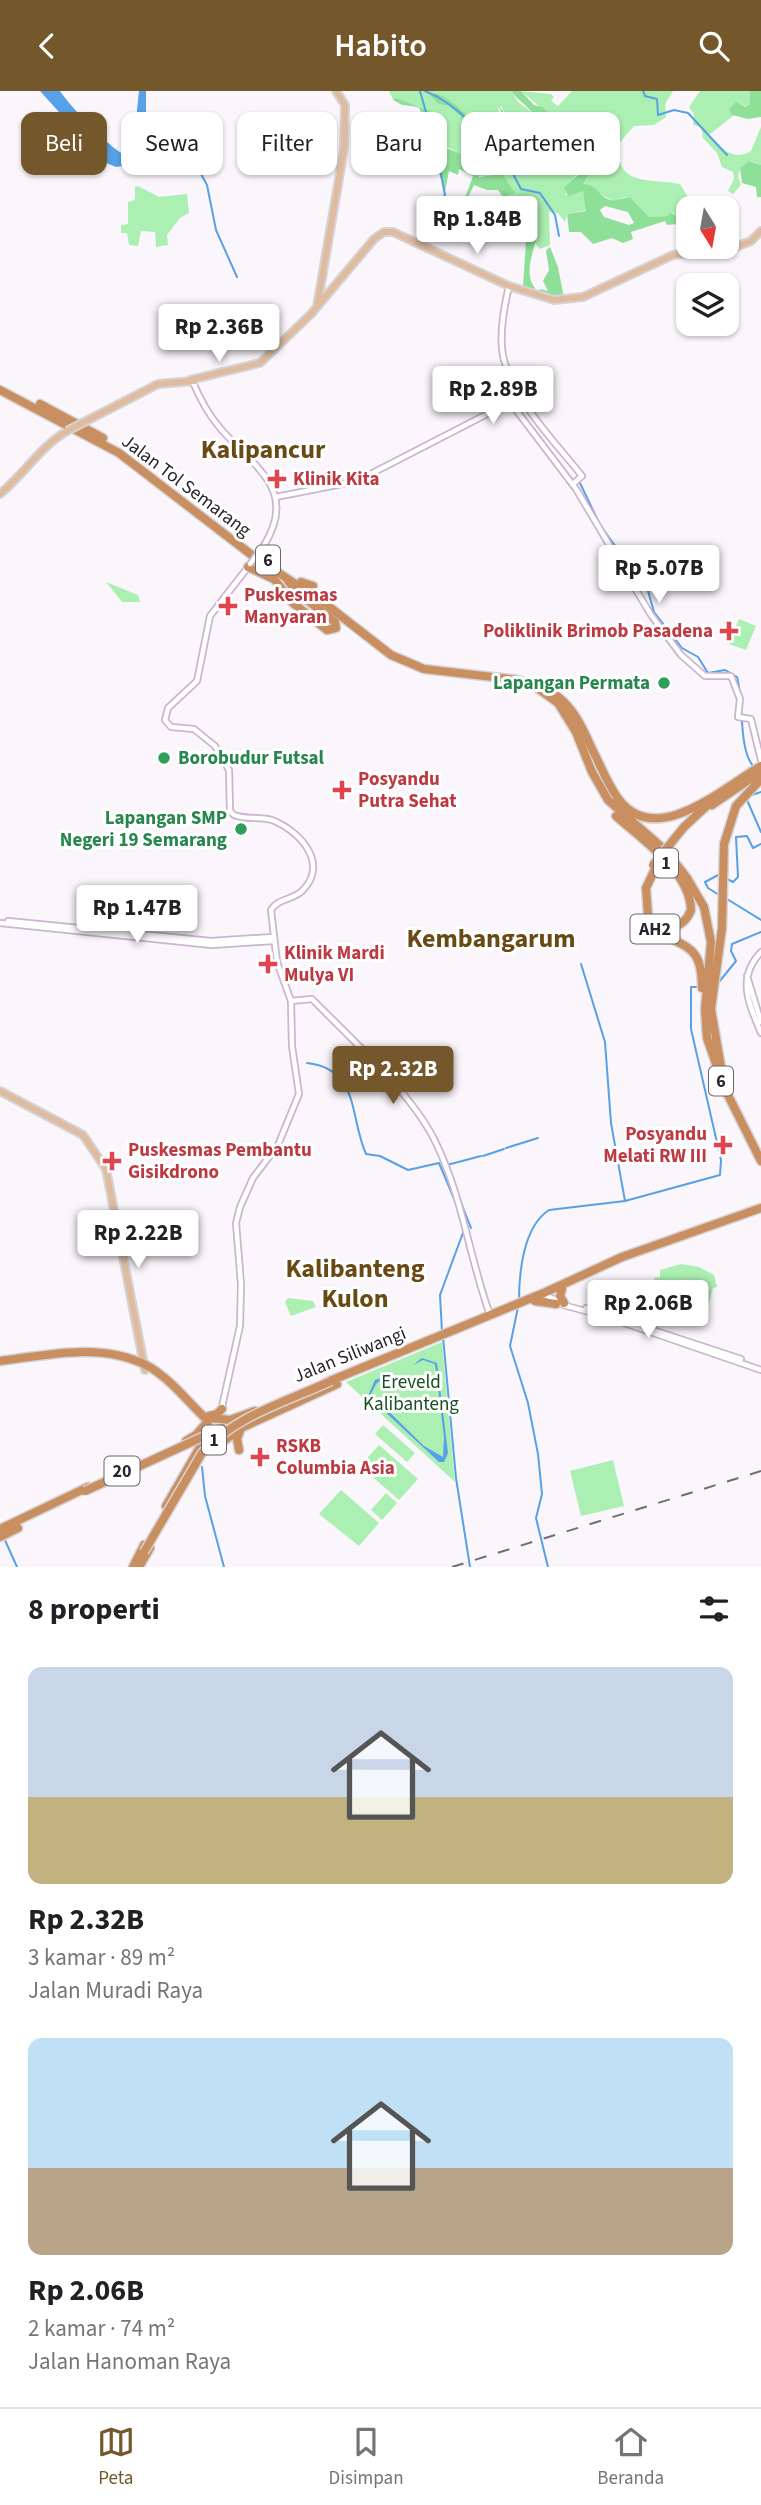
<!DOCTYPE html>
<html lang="id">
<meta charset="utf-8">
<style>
:root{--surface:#fff;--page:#f2f2f2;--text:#202124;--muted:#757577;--line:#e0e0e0;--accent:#74582b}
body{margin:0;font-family:"Source Sans 3",sans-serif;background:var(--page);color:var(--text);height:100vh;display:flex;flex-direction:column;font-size:26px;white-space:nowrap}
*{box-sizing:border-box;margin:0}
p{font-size:23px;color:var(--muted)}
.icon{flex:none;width:38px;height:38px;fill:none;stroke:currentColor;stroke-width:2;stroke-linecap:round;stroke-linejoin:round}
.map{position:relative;height:1476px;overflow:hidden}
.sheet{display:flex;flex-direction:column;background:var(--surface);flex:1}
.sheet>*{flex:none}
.top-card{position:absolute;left:21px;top:21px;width:719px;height:63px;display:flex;gap:14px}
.needle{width:46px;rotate:169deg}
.tools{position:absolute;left:676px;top:105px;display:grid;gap:14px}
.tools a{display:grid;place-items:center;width:63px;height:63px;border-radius:14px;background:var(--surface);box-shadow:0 2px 5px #0004;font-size:35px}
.price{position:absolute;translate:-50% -60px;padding:0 16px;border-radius:7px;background:#fff;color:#222;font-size:23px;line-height:46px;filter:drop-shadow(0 2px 4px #0008)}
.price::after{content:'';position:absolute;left:50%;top:42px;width:21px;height:16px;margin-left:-10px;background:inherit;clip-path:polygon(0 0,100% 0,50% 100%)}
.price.active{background:var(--accent);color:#fff}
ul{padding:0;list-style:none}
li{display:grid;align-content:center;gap:14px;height:371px;padding:0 28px}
li span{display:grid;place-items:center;height:217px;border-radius:14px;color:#555}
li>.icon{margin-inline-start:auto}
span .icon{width:126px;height:126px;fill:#fffc;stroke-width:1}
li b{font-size:30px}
h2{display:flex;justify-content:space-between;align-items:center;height:84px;padding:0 28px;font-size:30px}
.pill{padding:0 24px;border-radius:14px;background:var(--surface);box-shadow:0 2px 5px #0004;font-size:24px;line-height:63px}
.pill.active{background:var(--accent);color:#fff}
header{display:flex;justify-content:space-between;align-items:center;height:91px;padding:0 28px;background:var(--accent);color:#fff;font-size:32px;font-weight:600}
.tabs{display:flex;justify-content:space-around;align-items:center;height:98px;border-top:2px solid var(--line);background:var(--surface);font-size:19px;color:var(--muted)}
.tabs a{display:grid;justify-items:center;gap:4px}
.tabs .active{color:var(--accent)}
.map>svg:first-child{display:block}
</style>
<header><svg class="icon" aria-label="back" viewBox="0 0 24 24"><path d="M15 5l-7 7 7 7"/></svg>Habito<svg class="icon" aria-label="search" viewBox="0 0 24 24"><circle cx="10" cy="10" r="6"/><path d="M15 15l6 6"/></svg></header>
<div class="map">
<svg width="761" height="1476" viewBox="0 0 761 1476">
<rect width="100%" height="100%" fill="#fbf6fc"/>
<!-- green -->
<path fill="#abefb2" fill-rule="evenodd" d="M 389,0 L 511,0 L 518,11 L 541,28 L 552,26 L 521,0 L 551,3 L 554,6 L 551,10 L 558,15 L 572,0 L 566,0 L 673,0 L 665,13 L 666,26 L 654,34 L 634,35 L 620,51 C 613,96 649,87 680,93 L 688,106 L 709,105 L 715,114 L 689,117 L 691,111 L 683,110 L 678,126 L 672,121 L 668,125 L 649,126 L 634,110 L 625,106 L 616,110 C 601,106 598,98 582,93 L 588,83 L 579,78 L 565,104 L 583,100 L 587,119 L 567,123 L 565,131 L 558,122 L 549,121 L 550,154 L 540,158 L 535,152 L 537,148 L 521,125 L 490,115 L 491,107 L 511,104 L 502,84 L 478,85 L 462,63 L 445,55 L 442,46 L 445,45 L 435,22 L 393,9 ZM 433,2 C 452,4 482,39 491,55 L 482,61 L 483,72 L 476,60 L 479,54 L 470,52 L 461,26 L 449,15 L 438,13 L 430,4 ZM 501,15 L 506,24 L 515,24 L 531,39 L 522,53 L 524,61 L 536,64 L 531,70 L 515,69 L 507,79 L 497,79 L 494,73 L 499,68 L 495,48 L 505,41 L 513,45 L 519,41 L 504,31 L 498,18 Z
M 700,0 L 750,0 L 750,13 L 747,16 L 741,13 L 734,24 L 709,44 C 720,57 734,71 751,60 L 761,36 L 761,74 L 751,70 L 741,76 L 738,85 L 741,94 L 733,103 L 728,100 L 734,88 L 733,81 L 722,76 L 717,62 L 703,47 L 701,36 L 693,34 L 694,23 L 689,16 Z
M 138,95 L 159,106 L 187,103 L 189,122 L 180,127 L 167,144 L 168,154 L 156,156 L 155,141 L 141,140 L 138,155 L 129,154 L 127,142 L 121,142 L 121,134 L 128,133 L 128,111 L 135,109 L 135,96 Z
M 106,491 L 138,504 L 140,511 L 122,511 Z
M 739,528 L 756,535 L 746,559 L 729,553 Z
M 681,1173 L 699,1176 L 714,1184 L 717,1196 L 713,1197 L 709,1212 L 655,1201 L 654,1187 L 660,1186 L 660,1179 Z
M 288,1207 L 313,1210 L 316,1216 L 291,1225 L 285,1211 Z
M 442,1251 L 455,1391 L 346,1291 Z
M 383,1334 L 415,1362 L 407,1371 L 375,1343 Z
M 379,1354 L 418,1388 L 399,1409 L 360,1375 Z
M 613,1369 L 624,1415 L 581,1425 L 570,1380 Z
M 341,1399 L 379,1432 L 359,1455 L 319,1423 Z
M 386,1402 L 397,1412 L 382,1429 L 371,1419 Z"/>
<!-- forest -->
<path fill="#8ee098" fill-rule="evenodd" d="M 511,0 L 521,0 L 534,14 L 543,16 L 551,27 L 535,26 C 530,16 518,10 511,0 Z
M 750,0 L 761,0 L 761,26 L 748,28 L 732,24 L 729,19 L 736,11 L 746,16 L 750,13 Z
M 435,2 C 454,7 482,38 491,55 L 482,61 L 488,65 L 486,72 L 476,61 L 479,54 L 470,52 L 461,26 L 449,15 L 438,13 L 430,4 Z
M 396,7 L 435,22 L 446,43 L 443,46 L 446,57 L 462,63 L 479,86 L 502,83 L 515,102 L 503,106 L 498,99 L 487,99 L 474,94 L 466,110 L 466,124 L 461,121 L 456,123 L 453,119 L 448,126 L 440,124 L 450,105 L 465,107 L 473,85 L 459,78 L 458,84 L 449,80 L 445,101 L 438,79 L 430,79 L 425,54 L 429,46 L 419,16 L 402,14 L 393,9 Z
M 499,15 L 506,24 L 515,24 L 530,38 L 522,52 L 524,60 L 536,64 L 529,72 L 515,69 L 509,78 L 498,79 L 494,75 L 499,68 L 495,48 L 501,42 L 514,45 L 519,40 L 504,31 Z
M 749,70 L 761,74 L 761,106 L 757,106 L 756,96 L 742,92 L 740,77 Z
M 585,75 L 588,84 L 583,93 C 597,94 597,103 608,108 C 617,112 622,105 631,107 L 649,126 L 668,125 L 670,121 L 678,126 L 684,115 L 682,111 L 691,111 L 688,132 L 667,134 L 665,130 L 631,141 L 633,148 L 623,152 L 612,147 L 593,153 L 581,141 L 569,141 L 567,123 L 586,120 L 583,100 L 568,105 L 564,97 L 578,84 L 579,77 ZM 605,115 L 628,121 L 634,132 L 629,134 L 604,126 L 600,119 Z
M 494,116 L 516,121 L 537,145 C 534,160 523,182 535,197 L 533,200 L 523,195 L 526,151 L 512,147 L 511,139 L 506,138 L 506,131 L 512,126 L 503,121 L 494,122 Z
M 550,156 L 558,176 L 564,207 L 538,202 L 540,198 L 548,200 L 543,190 L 549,179 L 546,159 Z"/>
<!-- water -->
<path fill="#56a1e7" d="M 40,0 L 60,0 C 68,13 113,61 126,64 L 133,57 L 139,0 L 146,0 L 146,61 L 142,72 L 116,76 L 104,71 Z
M 422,1267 L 437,1272 L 448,1362 L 444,1371 L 439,1371 L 368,1305 L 375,1289 L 384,1286 L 376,1293 L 371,1303 L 424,1355 L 443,1366 L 444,1346 L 435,1273 L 423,1269 L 413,1274 Z"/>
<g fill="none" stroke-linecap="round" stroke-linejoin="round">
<!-- stream -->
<path stroke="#56a1e7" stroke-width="2" d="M 420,0 L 426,21 L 425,33 L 437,63 L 445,104 L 434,122
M 425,0 C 454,11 488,45 502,72 L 512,73 L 513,83 L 521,98 L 540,102 L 555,124 L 559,145
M 643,0 L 645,5 L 657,8 L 658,24 L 674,19 L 688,22 L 727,64
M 143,70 L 169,63 L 195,72 L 207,94 L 216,139 L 237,186
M 580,392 L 600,434 L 648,500 L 654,521 L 682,557 L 698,566 L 708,582 L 725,579 L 737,586 C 744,609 738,660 754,676
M 752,704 L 761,701
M 747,709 L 761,741
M 727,788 L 733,791 L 738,786 L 736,746 L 747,745 L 753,757 L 761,753
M 719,804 L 708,797 L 705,791 L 720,783
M 727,808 L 761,829
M 581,873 L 605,951 L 611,1032 L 625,1110
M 719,891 L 736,870 L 731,860 L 732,853 L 761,841
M 307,972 C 360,978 349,1025 366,1063 L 380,1065 L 408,1079 L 439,1072 L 458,1117
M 506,1057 L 538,1047
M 483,1065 L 504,1058
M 447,1074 L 481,1065
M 456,1099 L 471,1137
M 519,1210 C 519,1182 523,1136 549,1119 L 625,1110 L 720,1084 L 721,1069 L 691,938 L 691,896 L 698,896
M 518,1216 L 510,1255 L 528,1312 L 538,1363 L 542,1403 L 536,1427 L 548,1476
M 442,1241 L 440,1204 L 464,1139
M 443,1246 L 456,1387 L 470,1476
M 202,1376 L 205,1405 L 224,1476
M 4,1447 L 17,1476"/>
<!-- minor casing -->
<g stroke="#cbb5cf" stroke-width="8">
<path id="minor" d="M 509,195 C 504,216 498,247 504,269 C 516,312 555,351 582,385 L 573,393
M 192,289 C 199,306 208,323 220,337 C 253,376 300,398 263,456
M 510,311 L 576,398 L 651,524 L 681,564 L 705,585 L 731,585 L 740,608 L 738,626 L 751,628 L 761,669
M 276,406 L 357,390 L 522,305
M 8,830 L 211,850 L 273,846
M 0,832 L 212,854 L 273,850
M 761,861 C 736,887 749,913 761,942
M 747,885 L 761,931
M 291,910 L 312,908 C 350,947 411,1001 435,1050 C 463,1107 469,1166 490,1224
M 546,1201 L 549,1206 L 561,1211
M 563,1214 L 604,1225 L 761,1279
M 586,1217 L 741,1268
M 221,1320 L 240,1235 L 241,1193 L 236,1132 L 240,1116 L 253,1087 L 278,1054 L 299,1003 L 292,955 L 291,910 L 277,871 L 271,819 C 278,807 294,809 303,799 C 329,772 300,740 272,729 C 259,725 246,729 234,724 L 230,720 L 229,679 L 215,655 L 194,638 L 171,636 L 165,629 L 168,617 L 197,590 L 210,525 L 248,476"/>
</g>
<!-- major casing -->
<g stroke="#d5d3d5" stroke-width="10">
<path id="major" d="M 317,216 L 344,58 L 345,14 L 336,0
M 190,289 L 260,272 L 311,223 L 374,148 L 384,141 L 393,141 L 509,195 L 554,209 L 583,206 L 673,164 L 733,157 L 751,150 L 761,140
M 92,327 L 158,293 L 194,290
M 0,403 C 25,382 40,356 67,340
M 0,1000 L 83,1044 L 106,1078 L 145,1279"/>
</g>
<!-- highway casing -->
<g stroke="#d5d3d5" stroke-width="11">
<path id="highway" d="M 0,299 L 119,362 L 253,465 L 323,511 L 391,564 L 424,578 L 518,589 L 536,596 L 558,612 L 576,641 L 592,681 L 608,709 L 666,760 L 687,787 L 704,816 L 711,851 L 705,918 L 707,947 L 724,996 L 761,1070
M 40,313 L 103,347
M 248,476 L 274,488 L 293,512 L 327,539 L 336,537 L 335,531 L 297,501 L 288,490
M 301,491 L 313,495
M 557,605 C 575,619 583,638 592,658 C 601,675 608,695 620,710 C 658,757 724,696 761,675
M 712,714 L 759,682
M 616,725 C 642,749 690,780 691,819 C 683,840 660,843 648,824 L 646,797 L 656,776
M 684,736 L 714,708
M 651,835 C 681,859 702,848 702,897
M 722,982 L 711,918 L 722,837 L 724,753 L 736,715 L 761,688
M 562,1198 L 560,1205 L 564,1212
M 535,1210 L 556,1213
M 0,1270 C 47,1264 101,1251 146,1274 C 169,1286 188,1311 207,1329
M 325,1292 L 546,1201 L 622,1166 L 761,1117
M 209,1325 L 217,1323 L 222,1318
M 201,1342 L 210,1353 L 220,1353 L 241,1337 L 337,1293
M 186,1350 L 196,1344 L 211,1327 L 230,1329 L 255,1320
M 239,1359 L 237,1348 L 241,1337
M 166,1415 L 204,1349
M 0,1438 L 88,1396
M 0,1446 L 18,1437
M 133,1476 L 144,1454
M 139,1476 L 150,1457"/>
</g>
<!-- minor -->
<use href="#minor" stroke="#fff" stroke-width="4.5"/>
<!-- major -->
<use href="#major" stroke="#dfbca0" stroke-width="6"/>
<!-- highway -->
<use href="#highway" stroke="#ca8f60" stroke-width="8"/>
<!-- rail -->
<path stroke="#726c74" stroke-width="2" stroke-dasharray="12 12" stroke-linecap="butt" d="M 452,1476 L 761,1380"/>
<!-- minor-bridge casing -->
<g stroke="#cbb5cf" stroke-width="8" stroke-linecap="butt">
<path id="minor-bridge" d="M 250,473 L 263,456"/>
</g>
<!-- major-bridge casing -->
<g stroke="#d5d3d5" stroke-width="10" stroke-linecap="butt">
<path id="major-bridge" d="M 67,340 L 92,327"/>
</g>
<!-- highway-bridge casing -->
<g stroke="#d5d3d5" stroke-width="11" stroke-linecap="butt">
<path id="highway-bridge" d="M 653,774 L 684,736
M 85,1400 L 222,1337
M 144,1461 L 202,1362 C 234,1325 288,1310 331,1290"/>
</g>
<!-- minor-bridge -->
<use href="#minor-bridge" stroke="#fff" stroke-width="4.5"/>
<!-- major-bridge -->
<use href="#major-bridge" stroke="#dfbca0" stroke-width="6"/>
<!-- highway-bridge -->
<use href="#highway-bridge" stroke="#ca8f60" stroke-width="8"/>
</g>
<!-- markers -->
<g fill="#e0444e" stroke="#fff" stroke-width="2.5">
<path d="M273.5 377.5h7v7h7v7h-7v7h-7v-7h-7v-7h7z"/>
<path d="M224.5 504.5h7v7h7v7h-7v7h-7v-7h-7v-7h7z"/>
<path d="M725.5 529.5h7v7h7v7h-7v7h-7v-7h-7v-7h7z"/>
<path d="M338.5 688.5h7v7h7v7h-7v7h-7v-7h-7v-7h7z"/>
<path d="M264.5 862.5h7v7h7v7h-7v7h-7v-7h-7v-7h7z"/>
<path d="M719.5 1043.5h7v7h7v7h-7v7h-7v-7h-7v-7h7z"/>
<path d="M108.5 1059.5h7v7h7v7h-7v7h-7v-7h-7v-7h7z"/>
<path d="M256.5 1355.5h7v7h7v7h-7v7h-7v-7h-7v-7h7z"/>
</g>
<g fill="#2e9e5b" stroke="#fff" stroke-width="2.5">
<circle cx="664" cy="592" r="7"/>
<circle cx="164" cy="667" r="7"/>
<circle cx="241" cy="738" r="7"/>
</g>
<g text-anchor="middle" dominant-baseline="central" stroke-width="6" stroke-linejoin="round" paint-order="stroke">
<!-- shield labels -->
<g fill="#fff" stroke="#6b656c" stroke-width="2">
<rect x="256" y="454.5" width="24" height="29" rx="5"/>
<rect x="654" y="757.5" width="24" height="29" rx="5"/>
<rect x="630.5" y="823.5" width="49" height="29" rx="5"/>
<rect x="709" y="975.5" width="24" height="29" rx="5"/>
<rect x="202" y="1334.5" width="24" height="29" rx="5"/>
<rect x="104.5" y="1365.5" width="35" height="29" rx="5"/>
</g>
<g font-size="18" font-weight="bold" fill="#2b232d">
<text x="268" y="469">6</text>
<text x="666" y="772">1</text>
<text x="655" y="838">AH2</text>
<text x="721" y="990">6</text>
<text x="214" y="1349">1</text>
<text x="122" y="1380">20</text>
</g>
<!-- health labels -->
<g font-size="19" font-weight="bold" fill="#be3a42" stroke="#fff" text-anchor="start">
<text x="293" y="388">Klinik Kita</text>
<text x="244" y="504">Puskesmas<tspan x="244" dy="22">Manyaran</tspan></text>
<text x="713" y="540" text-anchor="end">Poliklinik Brimob Pasadena</text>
<text x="358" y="688">Posyandu<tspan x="358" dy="22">Putra Sehat</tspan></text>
<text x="284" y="862">Klinik Mardi<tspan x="284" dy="22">Mulya VI</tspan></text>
<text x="707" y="1043" text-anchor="end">Posyandu<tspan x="707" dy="22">Melati RW III</tspan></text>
<text x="128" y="1059">Puskesmas Pembantu<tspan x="128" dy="22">Gisikdrono</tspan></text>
<text x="276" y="1355">RSKB<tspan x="276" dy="22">Columbia Asia</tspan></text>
</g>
<!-- street labels -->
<g font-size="19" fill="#2b232d" stroke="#fff">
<text transform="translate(186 395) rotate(37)">Jalan Tol Semarang</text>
<text transform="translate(350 1264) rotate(-22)">Jalan Siliwangi</text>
</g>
<!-- leisure labels -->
<g font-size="19" font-weight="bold" fill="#27864d" stroke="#fff" text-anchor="end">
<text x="650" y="592">Lapangan Permata</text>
<text x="178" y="667" text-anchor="start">Borobudur Futsal</text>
<text x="227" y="727">Lapangan SMP<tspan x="227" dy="22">Negeri 19 Semarang</tspan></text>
</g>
<!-- park labels -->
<g font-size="19" fill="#164f22" stroke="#fff">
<text x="411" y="1291">Ereveld<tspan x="411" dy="22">Kalibanteng</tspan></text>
</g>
<!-- district labels -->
<g font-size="26" font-weight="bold" fill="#694a14" stroke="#fff">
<text x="263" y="358">Kalipancur</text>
<text x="491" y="847">Kembangarum</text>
<text x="355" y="1177">Kalibanteng<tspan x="355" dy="30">Kulon</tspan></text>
</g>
</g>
</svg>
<div class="tools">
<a><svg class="needle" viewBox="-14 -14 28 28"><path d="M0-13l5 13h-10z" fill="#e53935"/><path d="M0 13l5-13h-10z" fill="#757577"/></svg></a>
<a><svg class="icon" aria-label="layers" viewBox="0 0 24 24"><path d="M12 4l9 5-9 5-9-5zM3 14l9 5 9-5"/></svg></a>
</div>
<b class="price" style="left:477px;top:165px">Rp 1.84B</b>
<b class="price" style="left:219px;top:273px">Rp 2.36B</b>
<b class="price" style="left:493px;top:335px">Rp 2.89B</b>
<b class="price" style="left:659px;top:514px">Rp 5.07B</b>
<b class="price" style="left:137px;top:854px">Rp 1.47B</b>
<b class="price active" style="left:393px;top:1015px">Rp 2.32B</b>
<b class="price" style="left:138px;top:1179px">Rp 2.22B</b>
<b class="price" style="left:648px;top:1249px">Rp 2.06B</b>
<div class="top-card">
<a class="pill active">Beli</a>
<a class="pill">Sewa</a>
<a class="pill">Filter</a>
<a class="pill">Baru</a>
<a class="pill">Apartemen</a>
</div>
</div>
<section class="sheet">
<h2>8 properti<svg class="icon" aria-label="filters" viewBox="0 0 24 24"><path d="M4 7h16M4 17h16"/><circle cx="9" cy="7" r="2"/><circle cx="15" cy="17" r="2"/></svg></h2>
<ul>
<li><span style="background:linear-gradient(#c9d6e8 60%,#c2b280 0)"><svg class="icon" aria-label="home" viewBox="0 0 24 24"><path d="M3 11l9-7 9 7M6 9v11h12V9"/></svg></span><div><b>Rp 2.32B</b><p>3 kamar · 89 m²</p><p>Jalan Muradi Raya</p></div></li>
<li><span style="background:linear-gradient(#bfe0f5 60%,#b9a48a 0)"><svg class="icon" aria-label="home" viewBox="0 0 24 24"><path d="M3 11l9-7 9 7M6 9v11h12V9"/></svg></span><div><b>Rp 2.06B</b><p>2 kamar · 74 m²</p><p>Jalan Hanoman Raya</p></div></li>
</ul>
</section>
<nav class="tabs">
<a class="active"><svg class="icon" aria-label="map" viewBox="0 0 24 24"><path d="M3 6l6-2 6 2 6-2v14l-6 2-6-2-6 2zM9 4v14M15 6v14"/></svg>Peta</a>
<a><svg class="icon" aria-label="saved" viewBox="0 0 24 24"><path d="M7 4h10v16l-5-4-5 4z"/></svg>Disimpan</a>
<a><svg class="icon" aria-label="home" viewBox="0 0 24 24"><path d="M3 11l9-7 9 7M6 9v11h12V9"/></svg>Beranda</a>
</nav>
